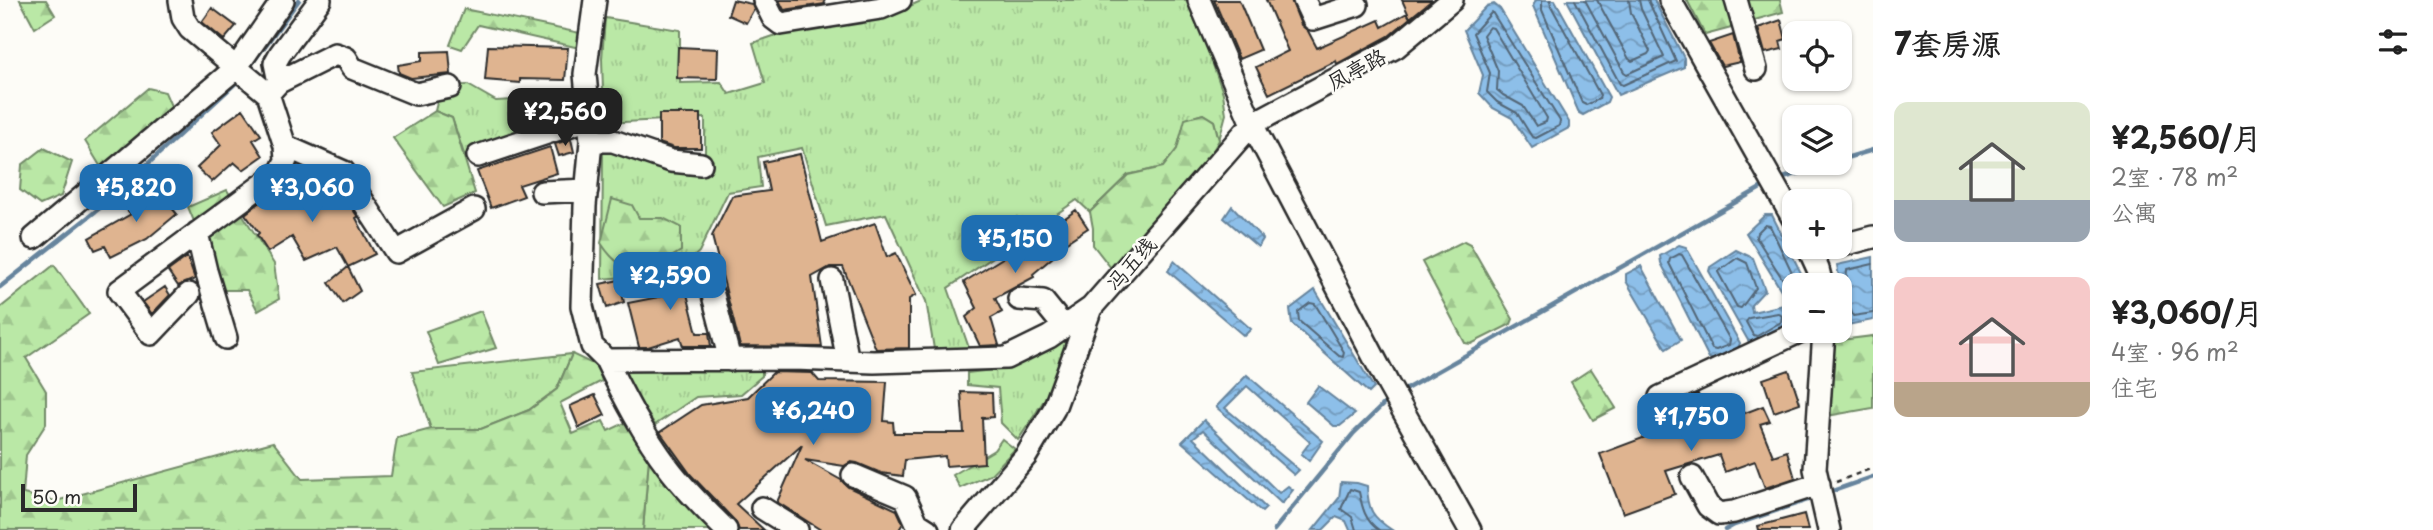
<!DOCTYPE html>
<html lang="zh">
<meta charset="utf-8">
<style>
:root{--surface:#fff;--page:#f2f2f2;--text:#222;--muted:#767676;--accent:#1f6fb2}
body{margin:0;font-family:"Playpen Sans","LXGW WenKai TC",sans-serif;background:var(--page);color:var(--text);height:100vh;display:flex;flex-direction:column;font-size:26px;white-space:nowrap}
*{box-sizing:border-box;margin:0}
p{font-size:23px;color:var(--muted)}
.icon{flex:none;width:38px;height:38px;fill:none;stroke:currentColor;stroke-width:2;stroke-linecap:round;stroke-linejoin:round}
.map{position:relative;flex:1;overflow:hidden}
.side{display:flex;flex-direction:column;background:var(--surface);width:560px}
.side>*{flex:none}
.controls{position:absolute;left:1782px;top:21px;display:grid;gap:14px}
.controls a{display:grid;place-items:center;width:70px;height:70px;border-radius:14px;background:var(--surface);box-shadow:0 2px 5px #0004;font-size:35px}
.scale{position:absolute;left:21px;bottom:18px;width:116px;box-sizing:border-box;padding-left:7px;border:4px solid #2b2b2b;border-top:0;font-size:19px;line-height:24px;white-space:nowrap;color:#2b2b2b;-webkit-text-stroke:5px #fdfcf7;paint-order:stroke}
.price{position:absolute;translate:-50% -60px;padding:0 16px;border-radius:14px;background:var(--accent);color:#fff;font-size:23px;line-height:46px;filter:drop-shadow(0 2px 4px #0008)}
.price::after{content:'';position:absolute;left:50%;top:42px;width:21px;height:16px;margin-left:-10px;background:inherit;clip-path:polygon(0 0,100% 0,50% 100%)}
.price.active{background:#222;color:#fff}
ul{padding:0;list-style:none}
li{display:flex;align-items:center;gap:21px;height:175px;padding:0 21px}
li span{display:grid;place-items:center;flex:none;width:196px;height:140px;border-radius:14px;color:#555}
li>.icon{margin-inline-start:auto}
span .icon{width:84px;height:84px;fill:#fffc;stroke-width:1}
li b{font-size:30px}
h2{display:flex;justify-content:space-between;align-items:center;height:84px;padding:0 21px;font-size:30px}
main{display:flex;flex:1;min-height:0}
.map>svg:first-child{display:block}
</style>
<main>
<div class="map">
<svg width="1873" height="530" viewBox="0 0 1873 530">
<defs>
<pattern id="grass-tufts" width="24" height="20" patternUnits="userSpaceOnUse" patternTransform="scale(1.75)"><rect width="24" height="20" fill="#bae8a6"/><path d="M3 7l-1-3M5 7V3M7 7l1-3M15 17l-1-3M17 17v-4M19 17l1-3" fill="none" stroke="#a0c78f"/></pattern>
<pattern id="forest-firs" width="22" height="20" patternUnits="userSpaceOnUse" patternTransform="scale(1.75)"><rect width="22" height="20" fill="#bae8a6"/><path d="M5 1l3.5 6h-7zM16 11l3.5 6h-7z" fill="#a0c78f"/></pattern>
<pattern id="water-waves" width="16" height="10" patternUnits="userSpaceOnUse" patternTransform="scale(1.75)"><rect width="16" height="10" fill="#8dbfe9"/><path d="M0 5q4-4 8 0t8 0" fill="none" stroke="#739bbd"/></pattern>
</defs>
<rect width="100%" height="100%" fill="#fdfcf7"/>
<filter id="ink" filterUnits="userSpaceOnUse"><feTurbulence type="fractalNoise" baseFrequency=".0143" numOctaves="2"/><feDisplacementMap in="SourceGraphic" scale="14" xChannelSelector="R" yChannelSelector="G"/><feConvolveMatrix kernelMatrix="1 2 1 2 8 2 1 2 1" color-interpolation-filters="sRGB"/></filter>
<g filter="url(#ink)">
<!-- grass -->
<path fill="url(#grass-tufts)" stroke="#728a68" stroke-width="2" d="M 923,0 L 1190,0 L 1223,93 L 1226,114 L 1219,140 L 1214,121 L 1203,114 L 1186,119 L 1177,149 L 1163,167 L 1128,175 L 1090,212 L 1077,200 L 948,288 L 969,348 L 934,349 L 926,301 L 886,214 L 826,226 L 802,148 L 758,157 L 761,187 L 728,192 L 699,252 L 676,273 L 629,283 L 624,277 L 602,279 L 603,147 L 705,172 L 705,118 L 604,123 L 602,59 L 605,18 L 680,30 L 680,83 L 721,82 L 729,94 L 765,83 L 753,43 L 791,30 L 888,16 Z
M 468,85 L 496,101 L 582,96 L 581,119 L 466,160 L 452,118 L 435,111 L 441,86 Z
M 1065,339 C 1070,366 1033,418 1018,440 L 1001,423 L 998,388 L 967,385 L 967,373 L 1009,368 Z
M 572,354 L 557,389 L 529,410 L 481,429 L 431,429 L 412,372 Z
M 762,368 L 762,376 L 741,394 L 696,397 L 655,425 L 629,384 L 625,370 Z
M 649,457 L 720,530 L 643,530 Z"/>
<!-- forest -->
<path fill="url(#forest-firs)" stroke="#728a68" stroke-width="2" d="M 20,0 L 46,0 L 55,15 L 35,28 Z
M 1687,0 L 1727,0 L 1735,27 L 1705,35 Z
M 1744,0 L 1780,0 L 1783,12 L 1751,21 Z
M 464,9 L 585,34 L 584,49 L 478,25 L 462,49 L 450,45 Z
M 148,88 L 165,92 L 174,113 L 105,174 L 85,141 Z
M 435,111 L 452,118 L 475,193 L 443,207 L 393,138 Z
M 1203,114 L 1214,121 L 1219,140 L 1204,166 L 1111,268 L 1093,245 L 1093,228 L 1090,212 L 1128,175 L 1163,167 L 1177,149 L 1185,119 Z
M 44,148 L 72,162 L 61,196 L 40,205 L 20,190 L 22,165 Z
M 227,190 L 274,264 L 279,299 L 258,311 L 247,290 L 223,290 L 188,207 Z
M 612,199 L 632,205 L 639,218 L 663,218 L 681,227 L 681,251 C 648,272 626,282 601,243 Z
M 1464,241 L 1470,244 L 1513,319 L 1511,324 L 1471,344 L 1465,343 L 1422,262 Z
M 54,265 L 89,314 L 26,358 L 46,391 L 46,424 L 26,455 L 23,494 L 56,501 L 273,442 L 302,479 L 391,476 L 397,438 L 431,429 L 481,429 L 529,410 L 557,389 L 572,354 L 597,366 L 602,381 L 560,403 L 573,434 L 603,421 L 608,431 L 629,421 L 649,457 L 643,530 L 0,530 L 0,308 Z
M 481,311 L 496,348 L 439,365 L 426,331 Z
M 1873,336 L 1873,408 L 1827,416 L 1833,341 Z
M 1591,369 L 1616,408 L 1593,420 L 1571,382 Z
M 1002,439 L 1015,449 L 990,475 L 960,488 L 953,475 L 994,450 Z"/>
<!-- water -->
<path fill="url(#water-waves)" stroke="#66849d" stroke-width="2" d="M 1536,0 L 1555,0 L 1609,97 L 1607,102 L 1583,115 L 1579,113 L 1533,6 Z
M 1567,0 L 1654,0 L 1684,58 L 1684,67 L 1618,95 Z
M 1494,4 L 1500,9 L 1569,122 L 1569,128 L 1532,148 L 1512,118 L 1493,108 L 1479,93 L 1483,75 L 1464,30 L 1487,6 Z
M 1232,206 L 1263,239 L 1258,247 L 1224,218 Z
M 1765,215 L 1772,215 L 1805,281 L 1805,285 L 1794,285 L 1794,311 L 1746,233 Z
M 1679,245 L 1686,247 L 1740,343 L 1738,348 L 1713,360 L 1709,358 L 1661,263 L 1660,256 Z
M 1736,250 L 1753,258 L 1765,290 L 1751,305 L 1752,312 L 1783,305 L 1787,310 L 1791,322 L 1786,328 L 1750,344 L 1709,271 L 1710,267 Z
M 1873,257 L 1873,320 L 1847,325 L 1837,265 Z
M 1174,261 L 1251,329 L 1244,336 L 1168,271 Z
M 1641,266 L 1681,340 L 1666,349 L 1626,281 L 1626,274 Z
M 1315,290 L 1374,388 L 1369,393 L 1292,324 L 1290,309 Z
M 1247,375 L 1323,441 L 1309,461 L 1301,454 L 1310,442 L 1247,386 L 1225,408 L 1299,470 L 1294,475 L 1216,407 Z
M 1318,386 L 1355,414 L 1340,426 L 1334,426 L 1306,402 Z
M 1204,420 L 1279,493 L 1288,486 L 1293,490 L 1282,504 L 1203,430 L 1193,438 L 1266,508 L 1262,512 L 1182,442 Z
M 1341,482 L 1357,483 L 1367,486 C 1368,510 1372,517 1392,530 L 1350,530 L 1346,521 L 1336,517 L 1323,530 L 1313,530 L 1339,498 Z"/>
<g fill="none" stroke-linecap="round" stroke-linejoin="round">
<!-- shore -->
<path stroke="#526677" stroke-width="2" d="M 1542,0 L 1542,10 L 1582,103 L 1586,105 L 1599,99 L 1600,95 L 1551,6 L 1550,0
M 1575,0 L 1620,84 L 1623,85 L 1676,61 L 1648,0
M 1585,0 L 1624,72 L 1627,74 L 1664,57 L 1641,9 L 1639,0
M 1597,0 L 1629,59 L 1632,61 L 1648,54 L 1650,51 L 1631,13 L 1629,0
M 1492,12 L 1560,121 L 1559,126 L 1536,138 L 1532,137 L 1517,113 L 1497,102 L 1487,92 L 1490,73 L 1473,33 Z
M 1489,27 L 1493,28 L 1547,118 L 1546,122 L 1536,126 L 1523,106 L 1503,95 L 1497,90 L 1498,71 L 1483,35 Z
M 1679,254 L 1682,255 L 1730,340 L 1729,345 L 1716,350 L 1712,349 L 1669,263 L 1670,259 Z
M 1737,258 L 1747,263 L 1756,288 L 1741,308 L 1737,307 L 1718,272 Z
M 1873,264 L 1847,270 L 1846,286 L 1840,294 L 1848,302 L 1853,316 L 1873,313
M 1794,297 L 1756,237 L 1757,233 L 1765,225 L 1770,226 L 1798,285
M 1310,303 L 1315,304 L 1344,352 L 1343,357 L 1339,356 L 1299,321 L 1298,312 Z
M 1778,313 L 1782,316 L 1781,322 L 1757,336 L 1753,335 L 1746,322 L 1749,318 Z
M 1356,530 L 1352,517 L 1341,509 L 1350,489 L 1359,492 C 1362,507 1365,521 1379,530"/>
<!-- stream -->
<path stroke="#66849d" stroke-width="4.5" d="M 248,69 L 299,0
M 1839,160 L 1873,150
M 1777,180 L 1832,163
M 0,287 L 101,207 L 240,79
M 1399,393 L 1766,185
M 1827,493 L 1873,477
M 1274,530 L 1353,434 L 1389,399
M 1725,530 L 1734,525 L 1816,497"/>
</g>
<!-- building -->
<path fill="#dfb490" stroke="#2b2b2b" stroke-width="2" d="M 733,0 L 752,4 L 754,9 L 746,23 L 728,15 Z
M 779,0 L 824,0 L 825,4 L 784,10 Z
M 1214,0 L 1239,0 L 1260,50 L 1239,59 Z
M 1266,0 L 1291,0 L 1301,25 L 1308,31 L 1317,48 L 1379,20 L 1382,27 L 1407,13 L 1410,18 L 1389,36 L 1337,64 L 1336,61 L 1269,94 L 1256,67 L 1288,51 Z
M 1402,0 L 1432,0 L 1410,18 Z
M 212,8 L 236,26 L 224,40 L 202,22 Z
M 1781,20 L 1786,39 L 1780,41 L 1782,49 L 1765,53 L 1758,28 Z
M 1733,35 L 1740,62 L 1722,66 L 1709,43 Z
M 488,46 L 568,48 L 565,80 L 520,79 L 520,83 L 485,80 Z
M 678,47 L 718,49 L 717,79 L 677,78 Z
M 449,51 L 451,74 L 411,78 L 399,73 L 398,65 L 422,61 L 422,52 Z
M 243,109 L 261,135 L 253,140 L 263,156 L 243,170 L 234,162 L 212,182 L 197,168 L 221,145 L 212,132 Z
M 659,114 L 701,114 L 701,148 L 674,148 L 659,143 Z
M 571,139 L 574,152 L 559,156 L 555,144 Z
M 550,147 L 557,173 L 519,185 L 524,196 L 491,208 L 477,171 Z
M 800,154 L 822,242 L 875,223 L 887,257 L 896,253 L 916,295 L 909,299 L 909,348 L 876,349 L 843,267 L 830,267 L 812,277 L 822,347 L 740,346 L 712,236 L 732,196 L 769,191 L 763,162 Z
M 333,181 L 358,217 L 356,218 L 375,254 L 348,267 L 337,247 L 306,261 L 292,237 L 268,252 L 257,235 L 259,233 L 245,214 L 278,189 L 289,203 Z
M 154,187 L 177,214 L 147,239 L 111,257 L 105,246 L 95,250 L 89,238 L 131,214 L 127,210 Z
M 1076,210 L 1088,228 L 1056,249 L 1059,252 L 1033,274 L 1034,277 L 995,298 L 1002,312 L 991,318 L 999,345 L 980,346 L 966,317 L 977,308 L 964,282 L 1017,249 L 1019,252 Z
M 187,257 L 195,279 L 178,286 L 168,271 Z
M 677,257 L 682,274 L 698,257 L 703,287 L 686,290 L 697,333 L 709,333 L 711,346 L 683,346 L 680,337 L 648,347 L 639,347 L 628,303 L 674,294 L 668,259 Z
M 348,267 L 360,291 L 343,303 L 329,283 Z
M 619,280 L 624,302 L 607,308 L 600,284 Z
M 165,287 L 170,295 L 152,314 L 143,302 Z
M 1789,370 L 1800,403 L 1774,412 L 1763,379 Z
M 774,372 L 812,373 L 819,381 L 887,382 L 884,421 L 893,422 L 894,433 L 964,433 L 961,392 L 992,393 L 993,417 L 982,418 L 984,463 L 946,466 L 945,456 L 905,460 L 903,476 L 881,473 L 857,463 L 851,462 L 844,466 L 805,460 L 841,480 L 848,487 L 897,510 L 903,523 L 899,530 L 821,530 L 777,502 L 802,445 L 736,504 L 764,530 L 739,530 L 735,521 L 691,475 L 660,432 L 701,405 L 748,397 Z
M 1698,394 L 1708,419 L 1711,418 L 1714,425 L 1763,406 L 1770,421 L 1760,424 L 1773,456 L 1787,451 L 1795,478 L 1765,488 L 1755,461 L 1725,472 L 1719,455 L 1666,471 L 1675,494 L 1623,513 L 1600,454 L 1667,429 L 1660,410 Z
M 595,395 L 605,415 L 579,428 L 570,406 Z
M 1804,514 L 1808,530 L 1759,530 L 1758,526 Z"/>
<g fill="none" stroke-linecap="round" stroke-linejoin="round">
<!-- minor casing -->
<g stroke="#2b2b2b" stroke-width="26">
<path id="minor" d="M 180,0 L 183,18 L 190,29 L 268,94 L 285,146 L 286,160 L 281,171 L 119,291 L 151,334 L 189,294
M 595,0 L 585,74 L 591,141 L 585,206 L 582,306 L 592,346 L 606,360 L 794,359 L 874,362 L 1006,358 L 1049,337 L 1091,308
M 764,0 L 773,18 L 781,24 L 881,8 L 900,0
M 1199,0 L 1252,124 L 1388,384 L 1470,530
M 1304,0 L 1313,19 L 1357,5
M 1670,0 L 1794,220
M 1736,0 L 1756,69
M 279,82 L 275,63 L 280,54 L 320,0
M 268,94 L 279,82 L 335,54 L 346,58 L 352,68 L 416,94 L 450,87
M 591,141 L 613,141 L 671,161 L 701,164
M 285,146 L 344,172 L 396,252 L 474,209
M 478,156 L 577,123 L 589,116
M 281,171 L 294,188
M 542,192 L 587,190
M 197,233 L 206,271 L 226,338
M 34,238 L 236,68 L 283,0
M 1839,246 L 1873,237
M 1808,247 L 1818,269 L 1822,285
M 832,280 L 848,361
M 713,295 L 730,360
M 1019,299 L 1043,301 L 1064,327
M 1824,331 L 1815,469 L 1829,530
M 606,360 C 624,397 643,434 668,467 C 685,490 706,510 726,530
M 1660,397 L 1801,331
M 853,475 L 905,497 L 917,523 L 928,530
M 1692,477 L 1708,506 L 1719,514 L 1734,512 L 1819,484
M 762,508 L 797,530
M 963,530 L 1026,456 L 1054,409 L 1091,308 L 1252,124 L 1396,47 L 1452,0"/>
</g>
<!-- path -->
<path stroke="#2b2b2b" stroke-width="2.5" stroke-dasharray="5 5" stroke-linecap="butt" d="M 1836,482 L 1873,468"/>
<!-- minor -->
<use href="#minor" stroke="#fdfcf7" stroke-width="21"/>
</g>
</g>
<g text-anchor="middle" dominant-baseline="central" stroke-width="5" stroke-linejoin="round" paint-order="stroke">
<!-- street labels -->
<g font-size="21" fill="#2b2b2b" stroke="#fdfcf7">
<text transform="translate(1356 68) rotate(-28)">凤亭路</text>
<text transform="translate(1130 263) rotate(-49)">冯五线</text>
</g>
</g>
</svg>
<div class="controls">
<a><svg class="icon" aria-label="locate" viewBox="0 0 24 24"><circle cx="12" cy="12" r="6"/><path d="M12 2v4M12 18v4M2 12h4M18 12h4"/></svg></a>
<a><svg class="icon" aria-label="layers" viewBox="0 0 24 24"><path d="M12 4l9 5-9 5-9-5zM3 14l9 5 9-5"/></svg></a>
<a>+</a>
<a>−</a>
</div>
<div class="scale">50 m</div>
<b class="price active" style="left:565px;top:148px">¥2,560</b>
<b class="price" style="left:136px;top:224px">¥5,820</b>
<b class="price" style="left:312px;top:224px">¥3,060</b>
<b class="price" style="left:1015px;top:275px">¥5,150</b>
<b class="price" style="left:670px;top:312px">¥2,590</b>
<b class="price" style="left:813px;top:447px">¥6,240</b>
<b class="price" style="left:1691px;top:453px">¥1,750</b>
</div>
<section class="side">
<h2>7套房源<svg class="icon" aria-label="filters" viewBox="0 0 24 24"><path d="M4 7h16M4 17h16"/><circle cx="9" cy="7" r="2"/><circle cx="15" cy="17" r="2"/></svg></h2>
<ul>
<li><span style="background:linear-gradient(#dfe7d0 70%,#9aa5b1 0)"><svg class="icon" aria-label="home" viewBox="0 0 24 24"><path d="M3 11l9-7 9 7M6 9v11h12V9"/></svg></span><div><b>¥2,560/月</b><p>2室 · 78 m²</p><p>公寓</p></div></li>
<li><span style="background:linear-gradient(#f6c9c9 75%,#b9a48a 0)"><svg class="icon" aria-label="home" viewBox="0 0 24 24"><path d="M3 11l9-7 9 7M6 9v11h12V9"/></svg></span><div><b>¥3,060/月</b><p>4室 · 96 m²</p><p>住宅</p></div></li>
</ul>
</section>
</main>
